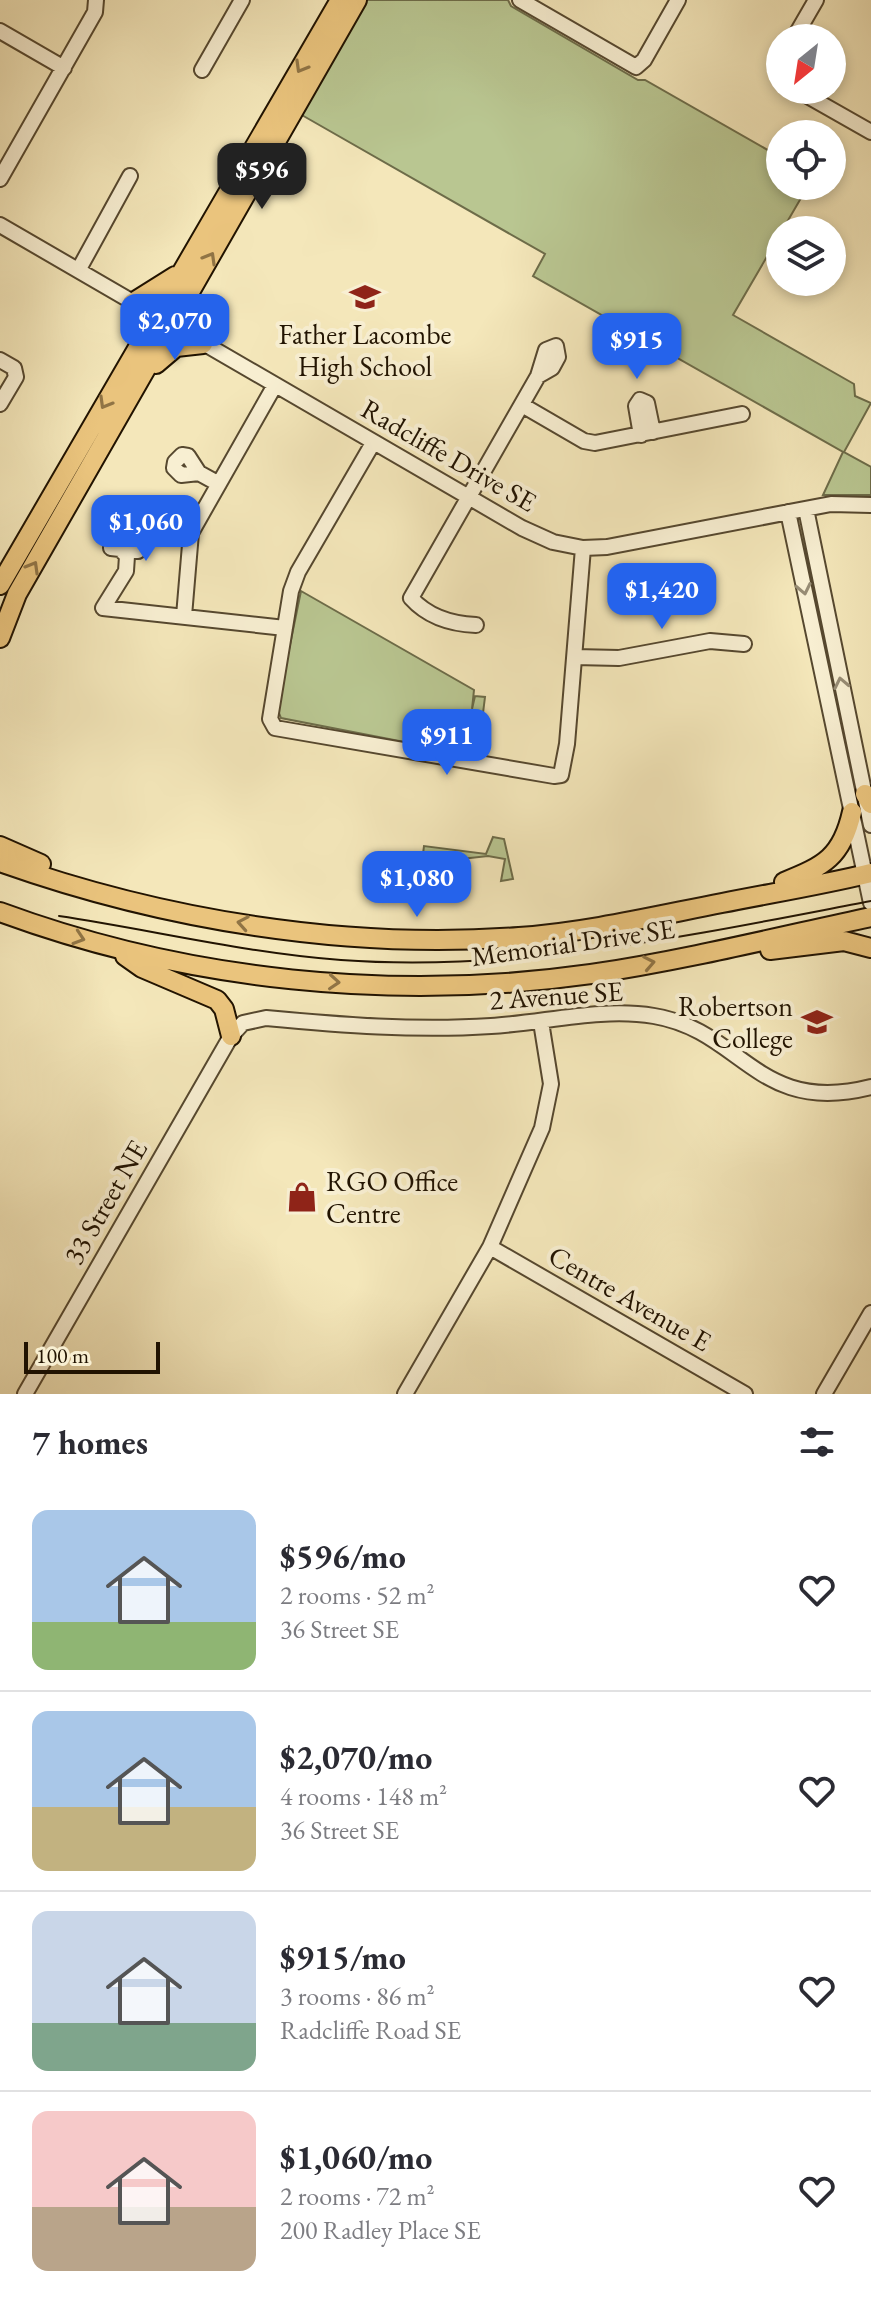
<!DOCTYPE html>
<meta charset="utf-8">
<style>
:root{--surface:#fff;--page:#f2f2f3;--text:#2b2b33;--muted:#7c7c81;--line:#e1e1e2;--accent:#2563eb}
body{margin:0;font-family:"EB Garamond",serif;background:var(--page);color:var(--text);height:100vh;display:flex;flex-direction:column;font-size:30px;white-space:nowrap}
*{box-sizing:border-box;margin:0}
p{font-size:26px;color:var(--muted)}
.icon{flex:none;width:44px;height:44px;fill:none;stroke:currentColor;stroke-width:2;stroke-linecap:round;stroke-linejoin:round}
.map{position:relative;height:1394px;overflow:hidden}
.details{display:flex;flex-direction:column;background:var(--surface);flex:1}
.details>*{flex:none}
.needle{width:52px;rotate:210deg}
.tools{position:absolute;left:766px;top:24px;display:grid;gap:16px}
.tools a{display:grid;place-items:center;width:80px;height:80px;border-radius:50%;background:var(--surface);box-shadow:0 4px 12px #0003;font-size:40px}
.scale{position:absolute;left:24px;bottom:20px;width:136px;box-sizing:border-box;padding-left:8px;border:4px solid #211301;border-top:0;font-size:22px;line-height:28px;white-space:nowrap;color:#211301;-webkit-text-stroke:6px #f8efd2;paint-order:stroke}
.price{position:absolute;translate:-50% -68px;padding:0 18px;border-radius:16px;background:var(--accent);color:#fff;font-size:26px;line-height:52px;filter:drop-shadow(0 2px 4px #0008)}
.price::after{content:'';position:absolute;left:50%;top:48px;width:24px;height:18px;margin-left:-12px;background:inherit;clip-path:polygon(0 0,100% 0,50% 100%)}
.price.current{background:#222;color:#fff}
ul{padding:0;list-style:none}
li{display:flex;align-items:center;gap:24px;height:200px;padding:0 32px}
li+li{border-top:2px solid var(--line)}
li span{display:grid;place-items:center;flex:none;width:224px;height:160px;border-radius:16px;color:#555}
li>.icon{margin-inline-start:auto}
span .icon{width:96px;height:96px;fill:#fffc;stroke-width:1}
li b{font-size:34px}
h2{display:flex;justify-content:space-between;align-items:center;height:96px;padding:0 32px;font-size:34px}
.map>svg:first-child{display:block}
</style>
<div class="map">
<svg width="871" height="1394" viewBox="0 0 871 1394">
<rect width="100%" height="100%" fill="#f4e7ba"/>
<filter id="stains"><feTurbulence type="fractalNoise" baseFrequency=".0025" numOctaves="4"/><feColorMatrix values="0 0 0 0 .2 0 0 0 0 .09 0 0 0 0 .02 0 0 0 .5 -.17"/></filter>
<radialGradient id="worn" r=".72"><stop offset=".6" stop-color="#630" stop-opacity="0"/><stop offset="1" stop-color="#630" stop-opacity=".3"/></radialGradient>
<!-- green -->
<path fill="#b9c691" stroke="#6d6c49" stroke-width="2" d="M 365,0 L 508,0 L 511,6 L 638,80 L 645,80 L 780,157 L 780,186 L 808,186 L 733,315 L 854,384 L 855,396 L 871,403 L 844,452 L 871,467 L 871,495 L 823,495 L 843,452 L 533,276 L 545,254 L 300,114 Z
M 301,591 L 474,690 L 472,709 L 475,696 L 485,697 L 483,713 L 472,712 L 466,754 L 281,718 L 277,708 Z
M 493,837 L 504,839 L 513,879 L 501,881 L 505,859 L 488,856 L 452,860 L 423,854 L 424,846 L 486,854 Z"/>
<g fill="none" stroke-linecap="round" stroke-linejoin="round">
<!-- minor casing -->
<g stroke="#56482f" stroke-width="18">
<path id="minor" d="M 520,0 L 636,67 L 644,60 L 678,0
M 0,31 L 64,68
M 794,38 L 816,0
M 780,63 L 776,70 L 780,77
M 202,70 L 242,0
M 797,90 L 871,132
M 0,179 L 95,12 L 96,0
M 0,225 L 522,528 L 553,542 L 583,548 L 607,547 L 831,504 L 871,505
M 79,269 L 130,176
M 0,360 L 14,368 L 16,377 L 0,404
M 522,405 L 584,441 L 595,443 L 742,414
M 641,435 L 636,406 L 640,400 L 647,403 L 653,432
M 373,443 L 298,572 L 291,591 L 270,719 L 275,728 L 554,776 L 561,775 L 567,744 L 583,548
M 199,473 L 181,475 L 174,468 L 175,462 L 182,455 L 188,456 L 199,473 L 219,484
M 806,509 L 871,825
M 788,512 L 871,903
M 114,528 L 111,548 L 138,551 L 141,532
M 123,552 L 127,556 L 126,571 L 103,608 L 285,628
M 184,616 L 191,533 L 275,385
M 476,625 C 452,624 428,617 411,598 L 538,376 L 546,350 L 556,346 L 558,357 L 552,368 L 538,376
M 575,657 L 619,658 L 710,641 L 744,644
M 490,1247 L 745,1394
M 25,1394 L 231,1036 L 243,1023 L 266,1018 C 341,1025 415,1031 491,1026 C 544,1023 601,1007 654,1016 C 743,1031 757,1116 871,1087
M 405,1394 L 490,1247 L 542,1128 L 551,1084 L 541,1022
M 824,1394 L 871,1313"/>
</g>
<!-- major casing -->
<g stroke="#211301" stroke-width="22">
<path id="major" d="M 132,303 L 175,276
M 156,364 L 176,347 L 203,344
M 0,585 L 340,0
M 0,638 L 17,594 L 357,0
M 865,794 L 871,804
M 0,846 L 41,864
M 0,862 C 163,920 346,950 519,937 C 588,932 655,916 722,903 C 772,893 822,885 871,873
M 784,882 C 824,866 842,857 852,812
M 0,912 C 187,981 394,1002 591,974 C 685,960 778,937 871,917
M 770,950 L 844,941 L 871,948
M 125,956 L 142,968 L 217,1000 L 224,1009 L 231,1036"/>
</g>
<!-- minor -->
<use href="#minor" stroke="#f8efd2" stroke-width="14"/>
<!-- major -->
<use href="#major" stroke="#eac47d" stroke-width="18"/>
<!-- tram -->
<path stroke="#211301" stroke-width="2" d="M 59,916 C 153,930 246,953 341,960 C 519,973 697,934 871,901"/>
</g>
<!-- one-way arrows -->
<defs><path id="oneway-chevron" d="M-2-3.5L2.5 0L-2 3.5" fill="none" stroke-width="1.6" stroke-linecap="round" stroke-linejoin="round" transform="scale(2)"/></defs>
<g stroke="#907445">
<use href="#oneway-chevron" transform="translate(301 67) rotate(120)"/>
<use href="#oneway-chevron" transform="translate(210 258) rotate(-60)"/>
<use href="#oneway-chevron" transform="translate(105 403) rotate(120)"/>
<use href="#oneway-chevron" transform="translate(33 567) rotate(-60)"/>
<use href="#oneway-chevron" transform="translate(243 923) rotate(-170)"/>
<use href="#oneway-chevron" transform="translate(79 938) rotate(18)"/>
<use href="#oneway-chevron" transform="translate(649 963) rotate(-11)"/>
<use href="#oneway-chevron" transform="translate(334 982) rotate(4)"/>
</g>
<g stroke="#978c74">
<use href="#oneway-chevron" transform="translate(804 589) rotate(78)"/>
<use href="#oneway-chevron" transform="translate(841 683) rotate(-102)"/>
</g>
<!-- icons -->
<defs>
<g id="school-bare" transform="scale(2.4)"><path d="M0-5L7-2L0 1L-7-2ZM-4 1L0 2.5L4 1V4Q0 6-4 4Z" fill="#8f2418" stroke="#f8efd2" stroke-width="2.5" paint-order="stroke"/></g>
<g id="university-bare" transform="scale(2.4)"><path d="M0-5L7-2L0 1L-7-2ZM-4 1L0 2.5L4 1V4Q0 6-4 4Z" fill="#8f2418" stroke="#f8efd2" stroke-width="2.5" paint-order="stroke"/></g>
<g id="shop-bare" transform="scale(2.4)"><path d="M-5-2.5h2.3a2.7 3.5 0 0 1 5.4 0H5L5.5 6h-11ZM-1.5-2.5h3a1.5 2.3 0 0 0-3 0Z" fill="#8f2418" stroke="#f8efd2" stroke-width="2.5" paint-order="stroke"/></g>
</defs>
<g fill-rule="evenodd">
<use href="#school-bare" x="365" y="297"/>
<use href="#university-bare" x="817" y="1022"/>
<use href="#shop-bare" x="302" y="1197"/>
</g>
<g text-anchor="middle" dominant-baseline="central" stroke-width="8" stroke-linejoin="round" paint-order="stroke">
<!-- poi labels -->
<g font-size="28" fill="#211301" stroke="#f8efd2">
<text x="365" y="334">Father Lacombe<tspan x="365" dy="32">High School</tspan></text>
<text x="793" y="1006" text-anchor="end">Robertson<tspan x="793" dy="32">College</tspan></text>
<text x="326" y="1181" text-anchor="start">RGO Office<tspan x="326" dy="32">Centre</tspan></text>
</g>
<!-- street labels -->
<g font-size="28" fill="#211301" stroke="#f8efd2">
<text transform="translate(449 455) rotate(30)">Radcliffe Drive SE</text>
<text transform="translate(573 942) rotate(-8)">Memorial Drive SE</text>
<text transform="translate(556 995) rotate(-4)">2 Avenue SE</text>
<text transform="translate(105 1202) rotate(-60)">33 Street NE</text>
<text transform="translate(630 1298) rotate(30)">Centre Avenue E</text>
</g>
</g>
<rect width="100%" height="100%" filter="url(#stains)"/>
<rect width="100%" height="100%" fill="url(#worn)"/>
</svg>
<div class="tools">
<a><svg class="needle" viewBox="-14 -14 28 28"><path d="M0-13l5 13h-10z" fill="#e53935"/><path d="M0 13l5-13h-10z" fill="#7c7c81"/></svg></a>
<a><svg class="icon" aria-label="locate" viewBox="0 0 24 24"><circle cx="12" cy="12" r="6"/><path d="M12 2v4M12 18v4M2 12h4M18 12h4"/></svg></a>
<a><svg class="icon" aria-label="layers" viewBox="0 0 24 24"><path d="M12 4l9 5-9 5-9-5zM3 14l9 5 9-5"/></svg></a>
</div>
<div class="scale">100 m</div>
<b class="price current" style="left:262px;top:211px">$596</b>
<b class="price" style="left:175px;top:362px">$2,070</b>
<b class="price" style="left:637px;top:381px">$915</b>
<b class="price" style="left:146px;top:563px">$1,060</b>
<b class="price" style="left:662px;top:631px">$1,420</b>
<b class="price" style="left:447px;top:777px">$911</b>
<b class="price" style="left:417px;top:919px">$1,080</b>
</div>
<section class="details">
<h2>7 homes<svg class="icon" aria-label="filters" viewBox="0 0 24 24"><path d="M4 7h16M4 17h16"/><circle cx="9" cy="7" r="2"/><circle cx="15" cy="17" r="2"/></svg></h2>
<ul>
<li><span style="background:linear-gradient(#a9c7e8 70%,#8fb573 0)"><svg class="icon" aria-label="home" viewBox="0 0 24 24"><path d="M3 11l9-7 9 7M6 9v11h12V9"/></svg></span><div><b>$596/mo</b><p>2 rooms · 52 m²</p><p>36 Street SE</p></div><svg class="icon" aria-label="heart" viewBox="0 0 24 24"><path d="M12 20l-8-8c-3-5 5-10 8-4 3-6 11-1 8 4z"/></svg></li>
<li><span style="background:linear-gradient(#a9c7e8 60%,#c2b280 0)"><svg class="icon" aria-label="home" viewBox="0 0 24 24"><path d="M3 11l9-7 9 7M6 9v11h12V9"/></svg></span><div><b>$2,070/mo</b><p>4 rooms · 148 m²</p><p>36 Street SE</p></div><svg class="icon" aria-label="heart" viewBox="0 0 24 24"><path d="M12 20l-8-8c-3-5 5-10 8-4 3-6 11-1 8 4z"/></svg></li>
<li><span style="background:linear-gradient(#c9d6e8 70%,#7fa58c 0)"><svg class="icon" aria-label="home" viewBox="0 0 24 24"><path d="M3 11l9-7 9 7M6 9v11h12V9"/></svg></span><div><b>$915/mo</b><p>3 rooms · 86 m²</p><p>Radcliffe Road SE</p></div><svg class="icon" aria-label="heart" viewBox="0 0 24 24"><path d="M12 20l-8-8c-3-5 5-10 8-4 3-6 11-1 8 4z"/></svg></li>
<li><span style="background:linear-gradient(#f6c9c9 60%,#b9a48a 0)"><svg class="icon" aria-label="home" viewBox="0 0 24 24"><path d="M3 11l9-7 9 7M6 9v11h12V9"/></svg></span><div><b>$1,060/mo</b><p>2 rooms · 72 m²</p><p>200 Radley Place SE</p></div><svg class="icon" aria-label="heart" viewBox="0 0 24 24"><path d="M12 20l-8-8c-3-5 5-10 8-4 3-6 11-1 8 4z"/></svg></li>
</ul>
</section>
